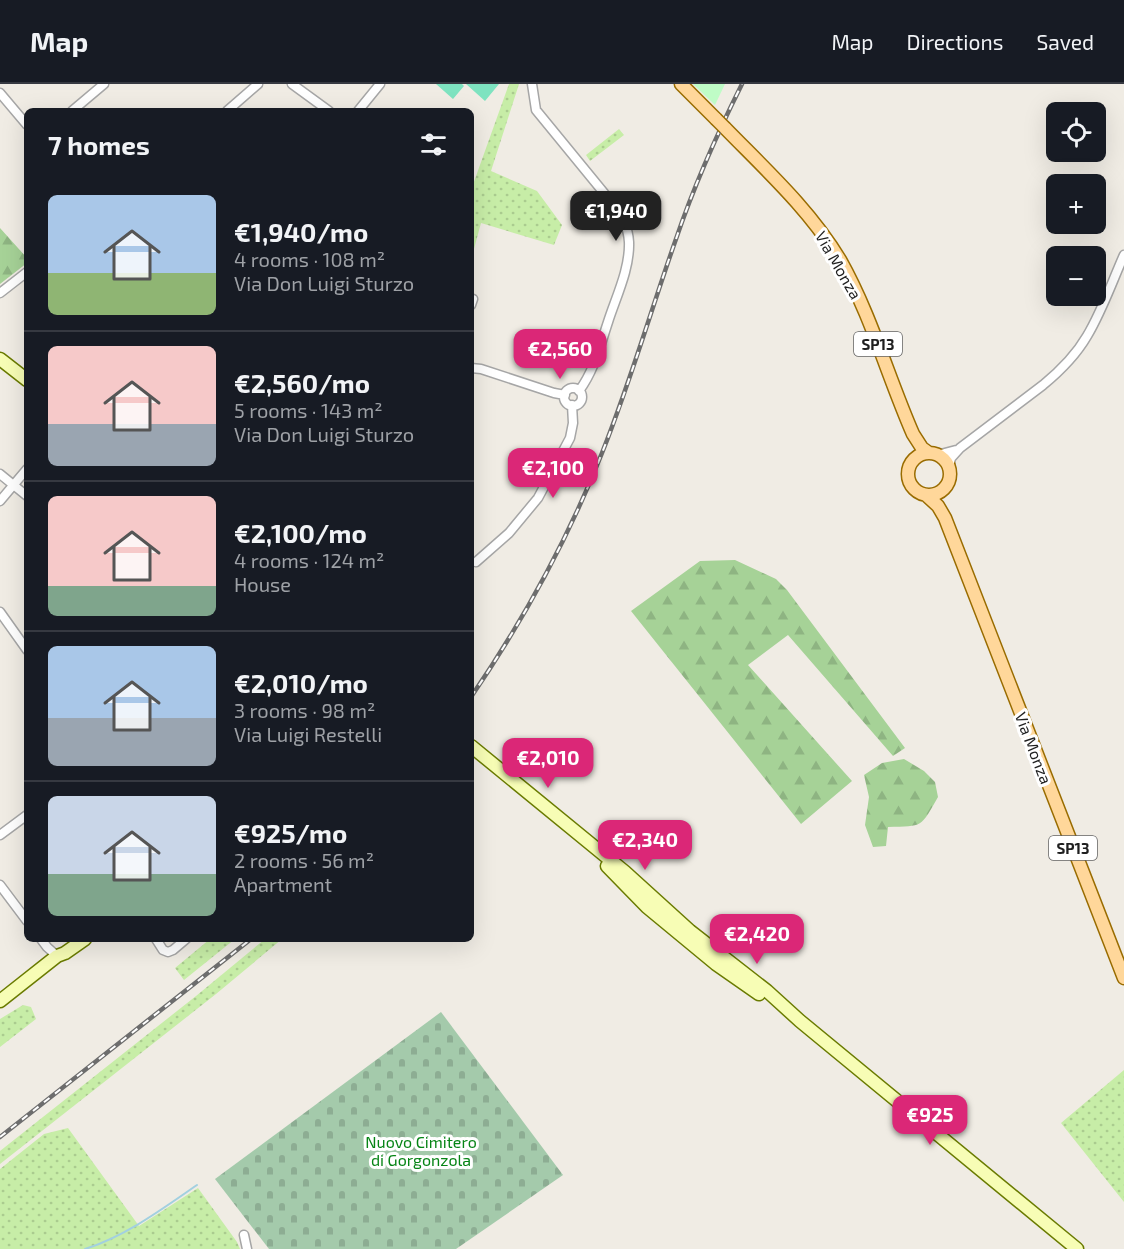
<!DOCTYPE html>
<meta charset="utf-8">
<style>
:root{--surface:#171b24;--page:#242831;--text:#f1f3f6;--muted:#9ea1a6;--line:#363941;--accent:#db2777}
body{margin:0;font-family:"Exo 2",sans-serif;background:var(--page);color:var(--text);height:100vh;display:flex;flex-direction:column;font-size:22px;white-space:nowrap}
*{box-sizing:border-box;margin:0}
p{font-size:20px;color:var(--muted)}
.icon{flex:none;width:33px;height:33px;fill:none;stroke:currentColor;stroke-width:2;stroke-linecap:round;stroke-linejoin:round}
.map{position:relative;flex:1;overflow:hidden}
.side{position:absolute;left:24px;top:24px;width:450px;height:834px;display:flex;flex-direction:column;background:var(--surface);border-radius:9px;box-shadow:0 6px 24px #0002}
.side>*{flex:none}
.buttons{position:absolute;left:1046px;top:18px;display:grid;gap:12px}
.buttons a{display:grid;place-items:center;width:60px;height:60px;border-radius:9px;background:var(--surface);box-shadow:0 6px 24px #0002;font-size:30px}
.price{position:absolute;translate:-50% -51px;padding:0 14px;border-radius:12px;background:var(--accent);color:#fff;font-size:20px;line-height:39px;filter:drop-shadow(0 2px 3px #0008)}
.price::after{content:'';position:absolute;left:50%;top:36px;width:18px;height:14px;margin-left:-9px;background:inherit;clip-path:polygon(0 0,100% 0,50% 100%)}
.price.active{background:#222;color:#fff}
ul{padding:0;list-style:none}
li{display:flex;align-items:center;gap:18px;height:150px;padding:0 24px}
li+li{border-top:2px solid var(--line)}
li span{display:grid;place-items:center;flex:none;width:168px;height:120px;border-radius:9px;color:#555}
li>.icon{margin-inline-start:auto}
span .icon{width:72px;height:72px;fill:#fffc;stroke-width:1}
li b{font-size:26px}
h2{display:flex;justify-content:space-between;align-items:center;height:72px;padding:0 24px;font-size:26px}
header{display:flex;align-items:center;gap:36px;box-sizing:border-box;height:84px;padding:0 30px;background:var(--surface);border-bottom:2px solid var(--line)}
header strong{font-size:28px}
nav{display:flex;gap:33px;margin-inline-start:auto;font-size:21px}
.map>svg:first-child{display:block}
</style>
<header>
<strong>Map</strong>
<nav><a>Map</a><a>Directions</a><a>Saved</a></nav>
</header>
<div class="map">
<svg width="1124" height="1165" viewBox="0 0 1124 1165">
<defs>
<pattern id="grass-dots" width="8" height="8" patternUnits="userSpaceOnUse" patternTransform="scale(1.5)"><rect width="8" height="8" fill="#c7eda7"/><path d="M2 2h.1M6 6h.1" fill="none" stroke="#aacb8f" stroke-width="1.8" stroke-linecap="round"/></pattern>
<pattern id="forest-firs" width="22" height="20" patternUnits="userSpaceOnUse" patternTransform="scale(1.5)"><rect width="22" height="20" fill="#a6d297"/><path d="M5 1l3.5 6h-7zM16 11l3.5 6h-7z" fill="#8eb482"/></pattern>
<pattern id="cemetery-stones" width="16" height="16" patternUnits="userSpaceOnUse" patternTransform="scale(1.5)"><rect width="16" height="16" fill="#a4caab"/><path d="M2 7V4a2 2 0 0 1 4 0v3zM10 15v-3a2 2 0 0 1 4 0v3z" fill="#8dad93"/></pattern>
<pattern id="park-tufts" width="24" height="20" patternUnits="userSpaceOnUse" patternTransform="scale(1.5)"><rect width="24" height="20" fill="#bffcc6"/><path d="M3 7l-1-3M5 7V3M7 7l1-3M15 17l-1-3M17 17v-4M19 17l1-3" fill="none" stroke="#a4d8aa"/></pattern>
</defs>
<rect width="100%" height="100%" fill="#f0ece4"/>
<!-- grass -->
<path fill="url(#grass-dots)" d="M 509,0 L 519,0 L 491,87 L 537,107 L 562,141 L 554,161 L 481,139 L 471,176 L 471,106 Z
M 619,45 L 624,51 L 590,77 L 586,71 Z
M 210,855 L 235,855 L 184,896 L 175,884 Z
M 265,855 L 282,855 L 216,910 L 0,1080 L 0,1067 L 196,912 Z
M 23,921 L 31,923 L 36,935 L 0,963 L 0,935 Z
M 1124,986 L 1124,1118 L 1061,1039 Z
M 68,1044 L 139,1142 L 198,1104 L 237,1158 L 240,1165 L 0,1165 L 0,1085 L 44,1050 Z"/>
<!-- forest -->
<path fill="url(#forest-firs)" d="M 0,144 L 27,174 L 27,179 L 0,200 Z
M 735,476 L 776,495 L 787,506 L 905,664 L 893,672 L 788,551 L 748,581 L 852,697 L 801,740 L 631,527 L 700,477 Z
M 904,675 L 924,687 L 935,698 L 938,713 C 920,744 924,742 888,743 L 886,762 L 873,763 L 865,741 L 869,713 L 864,691 L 882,679 Z"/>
<!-- cemetery -->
<path fill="url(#cemetery-stones)" d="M 441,928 L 563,1091 L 456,1165 L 269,1165 L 215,1095 Z"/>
<!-- park -->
<path fill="url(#park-tufts)" d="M 693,0 L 725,0 L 715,21 Z"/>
<!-- pitch -->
<path fill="#7ee3c0" d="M 436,0 L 462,0 L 464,2 L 453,15 Z
M 466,0 L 499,0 L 485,17 Z"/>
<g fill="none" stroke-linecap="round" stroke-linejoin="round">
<!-- stream -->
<path stroke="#a2d0e0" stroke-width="2" d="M 85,1165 C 126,1152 162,1125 197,1101"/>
<!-- street casing -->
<g stroke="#a6a6a6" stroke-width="11">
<path id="street" d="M 292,0 L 329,27
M 532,0 L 536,26 L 613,120 C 622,133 628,142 629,158 C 630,185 616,213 608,238 C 600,262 594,287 579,307
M 0,9 L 27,41
M 72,27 L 104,0
M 227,27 L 258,0
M 358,27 L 380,0
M 0,209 L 27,188
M 471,221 L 473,215
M 471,284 L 481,285 L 554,309 L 565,311
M564 313a9 9 0 1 1 18 0a9 9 0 1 1-18 0Z
M 937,371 L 956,366
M 949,384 L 951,374 L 960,364 L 1043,301 C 1060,287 1076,271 1087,252 C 1102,227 1112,198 1124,171
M 0,390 L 27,412
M 0,417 L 27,385
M 476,478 L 509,449 L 538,414 L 570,354 L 573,339 L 572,321
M 0,528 L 27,566
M 0,751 L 27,731
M 0,801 L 27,837
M 41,855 L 47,863 L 57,872
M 156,855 L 163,866 L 168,868 L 173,866 L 186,855
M 244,1151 L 247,1165"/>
</g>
<!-- secondary casing -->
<g stroke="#6a7b00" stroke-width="15">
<path id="secondary" d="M 0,275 L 27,296
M 471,662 L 625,788 L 690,847 L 767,907 L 800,937 L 1077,1165
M 607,782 L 647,823 L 716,880 L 759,910
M 0,917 L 57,872 L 65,869 L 85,855"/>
</g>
<!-- primary casing -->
<g stroke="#996c00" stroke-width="15">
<path id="primary" d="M 681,0 L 716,35
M 725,44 C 766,86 810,126 840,176 C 871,231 888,293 913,350 L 922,364 L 929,369
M908 390a21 21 0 1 1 42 0a21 21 0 1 1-42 0Z
M 926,411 L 938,422 L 945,434 L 1124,894"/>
</g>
<!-- street -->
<use href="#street" stroke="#fff" stroke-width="8"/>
<!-- secondary -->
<use href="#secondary" stroke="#f7fdb5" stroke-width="12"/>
<!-- primary -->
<use href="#primary" stroke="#ffd79a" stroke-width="12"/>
<!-- rail casing -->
<g stroke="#6d6d6d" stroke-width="4.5">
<path id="rail" d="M 471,613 C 523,537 568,455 602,369 C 630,299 651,226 676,155 C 694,102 717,50 742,0
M 0,1053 L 251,855"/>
</g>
<!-- rail -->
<use href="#rail" stroke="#fff" stroke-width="2" stroke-dasharray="7" stroke-linecap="butt"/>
<!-- primary-bridge casing -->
<g stroke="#996c00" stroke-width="15" stroke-linecap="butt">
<path id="primary-bridge" d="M 716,35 L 725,44"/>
</g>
<!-- primary-bridge -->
<use href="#primary-bridge" stroke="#ffd79a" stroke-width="12"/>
</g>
<g text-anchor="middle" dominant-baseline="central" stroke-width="6" stroke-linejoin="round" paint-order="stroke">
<!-- shield labels -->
<g fill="#fff" stroke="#626262" stroke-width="1.5">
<rect x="854" y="248" width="48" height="24" rx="4.5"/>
<rect x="1049" y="752" width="48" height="24" rx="4.5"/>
</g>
<g font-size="15" font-weight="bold" fill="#1f1f1f">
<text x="878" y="260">SP13</text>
<text x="1073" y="764">SP13</text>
</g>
<!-- street labels -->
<g font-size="16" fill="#1f1f1f" stroke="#fff">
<text transform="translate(839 181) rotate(60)">Via Monza</text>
<text transform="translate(1034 664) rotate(69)">Via Monza</text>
</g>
<!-- park labels -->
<g font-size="16" fill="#068415" stroke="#fff">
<text x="421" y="1057">Nuovo Cimitero<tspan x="421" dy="18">di Gorgonzola</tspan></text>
</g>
</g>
</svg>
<div class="buttons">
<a><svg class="icon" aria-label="locate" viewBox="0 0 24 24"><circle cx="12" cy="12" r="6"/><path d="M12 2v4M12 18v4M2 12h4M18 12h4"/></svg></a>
<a>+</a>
<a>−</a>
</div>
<b class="price active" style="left:616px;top:158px">€1,940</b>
<b class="price" style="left:560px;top:296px">€2,560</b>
<b class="price" style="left:553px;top:415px">€2,100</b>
<b class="price" style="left:548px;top:705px">€2,010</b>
<b class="price" style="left:645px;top:787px">€2,340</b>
<b class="price" style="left:757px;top:881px">€2,420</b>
<b class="price" style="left:930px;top:1062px">€925</b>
<section class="side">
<h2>7 homes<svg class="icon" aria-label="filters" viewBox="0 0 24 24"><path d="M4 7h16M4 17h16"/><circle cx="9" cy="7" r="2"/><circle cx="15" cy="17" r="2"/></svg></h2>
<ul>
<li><span style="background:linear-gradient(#a9c7e8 65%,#8fb573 0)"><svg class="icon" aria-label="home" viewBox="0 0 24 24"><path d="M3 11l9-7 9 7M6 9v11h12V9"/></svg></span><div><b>€1,940/mo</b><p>4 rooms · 108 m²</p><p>Via Don Luigi Sturzo</p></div></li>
<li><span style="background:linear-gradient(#f6c9c9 65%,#9aa5b1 0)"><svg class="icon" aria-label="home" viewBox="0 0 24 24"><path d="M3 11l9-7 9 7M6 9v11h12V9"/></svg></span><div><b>€2,560/mo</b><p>5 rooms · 143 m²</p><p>Via Don Luigi Sturzo</p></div></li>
<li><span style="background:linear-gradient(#f6c9c9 75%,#7fa58c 0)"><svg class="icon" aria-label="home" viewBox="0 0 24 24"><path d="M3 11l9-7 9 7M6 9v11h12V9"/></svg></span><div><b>€2,100/mo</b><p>4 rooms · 124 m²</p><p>House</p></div></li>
<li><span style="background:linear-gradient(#a9c7e8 60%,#9aa5b1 0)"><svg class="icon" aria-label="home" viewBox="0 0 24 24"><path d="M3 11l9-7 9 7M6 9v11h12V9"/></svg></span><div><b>€2,010/mo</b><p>3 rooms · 98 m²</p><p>Via Luigi Restelli</p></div></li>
<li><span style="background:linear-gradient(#c9d6e8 65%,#7fa58c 0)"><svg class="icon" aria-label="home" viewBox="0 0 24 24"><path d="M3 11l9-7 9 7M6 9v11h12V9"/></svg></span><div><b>€925/mo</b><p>2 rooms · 56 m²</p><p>Apartment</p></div></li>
</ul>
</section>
</div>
